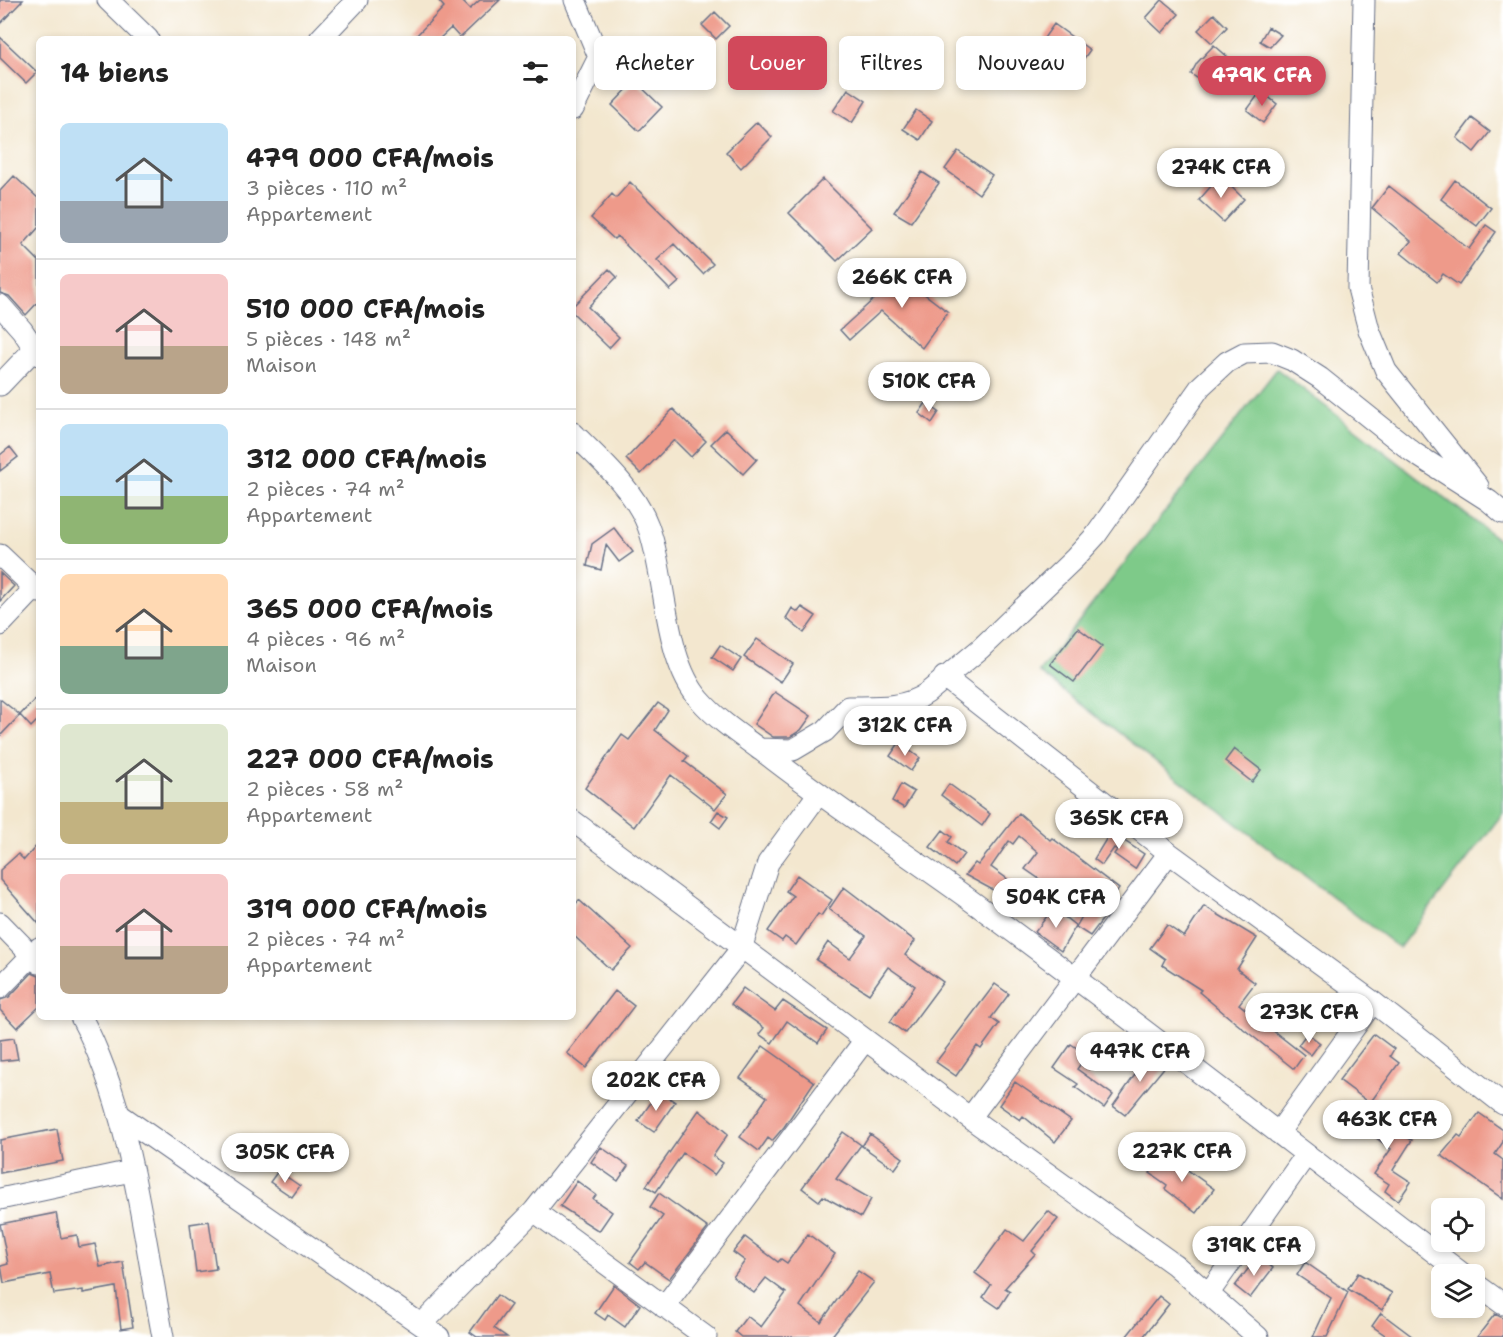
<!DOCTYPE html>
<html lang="fr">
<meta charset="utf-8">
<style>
:root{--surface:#fff;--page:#f2f2f2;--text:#222;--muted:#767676;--line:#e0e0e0;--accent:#d1495b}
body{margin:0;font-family:"Shantell Sans",sans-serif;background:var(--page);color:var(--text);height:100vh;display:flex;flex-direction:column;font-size:22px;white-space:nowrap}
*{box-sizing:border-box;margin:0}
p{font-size:20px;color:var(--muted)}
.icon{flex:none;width:33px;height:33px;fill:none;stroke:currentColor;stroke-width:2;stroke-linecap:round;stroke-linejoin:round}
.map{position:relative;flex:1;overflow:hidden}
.sheet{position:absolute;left:36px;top:36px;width:540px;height:984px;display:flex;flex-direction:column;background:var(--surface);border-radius:9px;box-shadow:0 3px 9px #0003}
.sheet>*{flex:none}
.banner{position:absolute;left:594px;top:36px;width:570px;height:54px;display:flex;gap:12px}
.buttons{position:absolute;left:1431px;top:1198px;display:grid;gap:12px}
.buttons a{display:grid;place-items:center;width:54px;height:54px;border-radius:9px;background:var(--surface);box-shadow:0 3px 9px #0003;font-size:30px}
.price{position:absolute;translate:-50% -51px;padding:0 14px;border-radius:21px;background:#fff;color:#222;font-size:20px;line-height:39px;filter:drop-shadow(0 2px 3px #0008)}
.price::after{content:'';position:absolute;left:50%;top:36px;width:18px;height:14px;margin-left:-9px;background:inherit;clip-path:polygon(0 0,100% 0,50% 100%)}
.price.on{background:var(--accent);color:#fff}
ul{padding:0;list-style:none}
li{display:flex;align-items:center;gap:18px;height:150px;padding:0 24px}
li+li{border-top:2px solid var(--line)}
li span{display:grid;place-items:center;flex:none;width:168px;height:120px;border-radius:9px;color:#555}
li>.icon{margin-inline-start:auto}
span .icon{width:72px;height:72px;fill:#fffc;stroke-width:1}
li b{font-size:26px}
h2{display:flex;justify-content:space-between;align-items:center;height:72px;padding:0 24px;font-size:26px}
.tag{padding:0 21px;border-radius:9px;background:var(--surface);box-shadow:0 3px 9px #0003;font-size:21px;line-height:54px}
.tag.on{background:var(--accent);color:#fff}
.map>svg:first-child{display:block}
</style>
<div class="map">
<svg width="1503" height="1337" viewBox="0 0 1503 1337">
<rect width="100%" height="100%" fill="#fff"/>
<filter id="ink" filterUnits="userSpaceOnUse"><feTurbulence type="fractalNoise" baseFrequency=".0167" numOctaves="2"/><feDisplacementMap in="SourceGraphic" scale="12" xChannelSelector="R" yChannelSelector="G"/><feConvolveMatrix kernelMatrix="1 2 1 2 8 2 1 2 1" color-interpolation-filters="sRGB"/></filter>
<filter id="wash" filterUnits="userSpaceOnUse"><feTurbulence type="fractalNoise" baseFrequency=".008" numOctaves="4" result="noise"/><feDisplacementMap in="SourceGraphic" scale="24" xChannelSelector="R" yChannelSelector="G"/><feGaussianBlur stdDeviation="1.35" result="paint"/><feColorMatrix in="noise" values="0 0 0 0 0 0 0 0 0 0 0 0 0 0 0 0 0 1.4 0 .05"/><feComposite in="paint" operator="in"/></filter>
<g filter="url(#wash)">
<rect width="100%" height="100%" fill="#f3e7cf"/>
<!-- green -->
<path fill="#7eca89" stroke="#4c7c74" stroke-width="1.5" d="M 1277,369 L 1503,543 L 1503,813 L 1399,948 L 1039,672 Z"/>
<g id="blocks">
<!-- building -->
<path fill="#ee9a8a" d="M 0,0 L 23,0 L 0,24 Z
M 438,0 L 461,0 L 470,9 L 480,0 L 500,0 L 460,38 L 451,28 L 439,39 L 413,39 L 444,7 Z
M 1162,0 L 1179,14 L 1162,33 L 1146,18 Z
M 715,12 L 729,26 L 716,39 L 702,25 Z
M 1214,14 L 1227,27 L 1212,43 L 1198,30 Z
M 1054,24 L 1090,50 L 1080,64 L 1044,38 Z
M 1268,27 L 1281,35 L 1270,47 L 1260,41 Z
M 0,37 L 37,72 L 26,83 L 0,58 Z
M 1214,45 L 1229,58 L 1215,90 L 1191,74 L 1197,63 Z
M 635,81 L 662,107 L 639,131 L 612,105 Z
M 848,89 L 866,101 L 852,123 L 833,111 Z
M 1261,91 L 1277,104 L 1263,123 L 1247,110 Z
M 916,110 L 932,121 L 920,140 L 903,129 Z
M 1472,118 L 1490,132 L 1474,152 L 1457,138 Z
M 757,122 L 772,137 L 741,168 L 726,152 Z
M 958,151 L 992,175 L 979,194 L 945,169 Z
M 922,172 L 939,183 L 911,222 L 894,212 Z
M 14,176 L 39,199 L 39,227 L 23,245 L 39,261 L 39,301 L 26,315 L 9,296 L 0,293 L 0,191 Z
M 1220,176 L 1244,199 L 1223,222 L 1199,200 Z
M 823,179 L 872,228 L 837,261 L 789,213 Z
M 1455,180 L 1491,208 L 1477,226 L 1441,199 Z
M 630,182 L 713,264 L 703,274 L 674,244 L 657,260 L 679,282 L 670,290 L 617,236 L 614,239 L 591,218 L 612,194 L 616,198 Z
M 1389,186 L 1469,249 L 1486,225 L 1496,232 L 1459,285 L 1443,274 L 1437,282 L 1401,253 L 1411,241 L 1372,208 Z
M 915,267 L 927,282 L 918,289 L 948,312 L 922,348 L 881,311 L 849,340 L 840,330 L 874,299 L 872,296 L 902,273 L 904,275 Z
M 609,269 L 617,277 L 588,307 L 619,337 L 609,348 L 573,313 L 573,306 Z
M 926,403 L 939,412 L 932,423 L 919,413 Z
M 673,409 L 706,441 L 691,457 L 674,440 L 641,474 L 626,459 Z
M 726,429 L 757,459 L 743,474 L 711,444 Z
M 10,447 L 18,457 L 0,471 L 0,455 Z
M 614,528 L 633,552 L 619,562 L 606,545 L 601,570 L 587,566 L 592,544 Z
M 0,573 L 14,586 L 0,601 Z
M 802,607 L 816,616 L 804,633 L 786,618 L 792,608 L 798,612 Z
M 1078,628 L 1102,646 L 1074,682 L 1050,664 Z
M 757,639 L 793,664 L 781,682 L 744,657 Z
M 720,645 L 741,659 L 733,671 L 712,657 Z
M 775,692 L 811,716 L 801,730 L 790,737 L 773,737 L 754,724 Z
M 39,695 L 39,719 L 31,727 L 20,715 Z
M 0,699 L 20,715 L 0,736 Z
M 658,703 L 668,710 L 655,730 L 688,756 L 684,761 L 727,794 L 715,809 L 671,775 L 634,827 L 585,788 L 622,735 L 629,740 Z
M 899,743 L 920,758 L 911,771 L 890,756 Z
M 1234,749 L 1261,770 L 1252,782 L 1225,761 Z
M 901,784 L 914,792 L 904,808 L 892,801 Z
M 949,784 L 990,814 L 982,826 L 941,795 Z
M 718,811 L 728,817 L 720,828 L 711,821 Z
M 1019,813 L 1050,840 L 1052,838 L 1119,889 L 1107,905 L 1111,908 L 1090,936 L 1076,927 L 1089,904 L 1065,887 L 1061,894 L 1025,869 L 1038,852 L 1019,836 L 1013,844 L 1009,841 L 991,867 L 1013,883 L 1004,896 L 965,875 L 975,863 L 978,865 Z
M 1114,826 L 1123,833 L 1120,838 L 1144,854 L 1135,869 L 1114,854 L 1117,850 L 1114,848 L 1102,865 L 1094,859 Z
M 943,830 L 952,837 L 948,842 L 964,854 L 955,866 L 930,847 Z
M 39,843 L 39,924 L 0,880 L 0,870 L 18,854 L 24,860 Z
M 797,875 L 832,900 L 821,916 L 818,914 L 796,945 L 785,937 L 782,941 L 768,931 L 793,896 L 786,891 Z
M 844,887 L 915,941 L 905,955 L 943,982 L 905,1033 L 890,1022 L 915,986 L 888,967 L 869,994 L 816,960 L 828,942 L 850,958 L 866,936 L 829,909 Z
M 579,900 L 632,948 L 611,970 L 573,935 L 573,907 Z
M 1204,906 L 1257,938 L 1237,969 L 1255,983 L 1239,1004 L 1304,1055 L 1294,1069 L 1231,1019 L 1199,992 L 1201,990 L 1162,965 L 1165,959 L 1150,948 L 1167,925 L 1184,937 Z
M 1053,908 L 1076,926 L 1061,951 L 1035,932 Z
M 32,973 L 39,976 L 39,1007 L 17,1028 L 0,1010 L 0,1000 L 9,997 Z
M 995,984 L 1009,994 L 991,1018 L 999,1024 L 981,1049 L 977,1046 L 956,1076 L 936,1062 Z
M 743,988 L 775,1011 L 783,1001 L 827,1030 L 818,1043 L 787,1021 L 772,1043 L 759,1034 L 764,1028 L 731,1004 Z
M 615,991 L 634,1006 L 586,1068 L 567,1053 Z
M 1307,1033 L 1320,1043 L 1311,1055 L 1298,1045 Z
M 1374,1034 L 1394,1049 L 1390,1056 L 1399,1063 L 1370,1103 L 1339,1080 Z
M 14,1038 L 18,1059 L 0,1061 L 0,1040 Z
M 1071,1044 L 1087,1055 L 1077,1069 L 1113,1095 L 1104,1108 L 1075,1087 L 1078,1084 L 1054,1068 Z
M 763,1046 L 814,1082 L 784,1127 L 772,1141 L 768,1138 L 759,1151 L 740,1137 L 767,1097 L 740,1078 Z
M 1151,1052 L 1167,1064 L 1125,1115 L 1113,1106 Z
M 1015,1082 L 1071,1121 L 1055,1142 L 1023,1116 L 1020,1120 L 999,1105 Z
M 659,1091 L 675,1102 L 654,1132 L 638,1121 Z
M 1366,1107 L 1390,1125 L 1388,1127 L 1412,1140 L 1393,1170 L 1411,1182 L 1398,1201 L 1385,1191 L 1389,1184 L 1374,1174 L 1391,1149 L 1355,1122 Z
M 699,1110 L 728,1134 L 713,1156 L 723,1163 L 714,1175 L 683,1153 L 656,1192 L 646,1186 Z
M 1479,1113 L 1503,1130 L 1503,1142 L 1495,1154 L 1503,1160 L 1503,1199 L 1441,1155 L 1458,1135 L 1461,1137 Z
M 57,1129 L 63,1161 L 0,1173 L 0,1140 Z
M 843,1132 L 861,1145 L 836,1179 L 871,1199 L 861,1217 L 823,1196 L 819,1201 L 802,1188 Z
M 870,1134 L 903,1158 L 895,1169 L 862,1146 Z
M 601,1147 L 628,1166 L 618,1181 L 591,1162 Z
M 1164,1153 L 1214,1189 L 1196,1213 L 1165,1189 L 1167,1185 L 1150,1173 Z
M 278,1171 L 300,1186 L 292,1197 L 270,1182 Z
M 577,1181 L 596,1195 L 593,1199 L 612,1212 L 599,1231 L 560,1206 Z
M 659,1193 L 708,1228 L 669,1279 L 645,1262 L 639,1269 L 630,1262 L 663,1216 L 650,1207 Z
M 1048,1211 L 1058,1219 L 1032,1251 L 1035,1254 L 1005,1288 L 1010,1291 L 999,1308 L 983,1297 L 991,1285 L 975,1273 L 1007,1229 L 1024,1241 Z
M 56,1213 L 61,1238 L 77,1235 L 79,1247 L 95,1244 L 100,1267 L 123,1262 L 133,1327 L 121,1329 L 116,1287 L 83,1293 L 83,1290 L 54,1294 L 50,1274 L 4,1283 L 1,1266 L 8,1264 L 0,1224 Z
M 209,1221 L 216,1269 L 196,1272 L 190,1224 Z
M 808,1234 L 835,1254 L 800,1306 L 821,1322 L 858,1271 L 874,1282 L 831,1337 L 741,1337 L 735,1332 L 747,1316 L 761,1327 L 786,1293 L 766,1278 L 754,1293 L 733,1277 L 745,1261 L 733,1252 L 745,1237 L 778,1262 L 781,1259 L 787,1263 Z
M 1258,1256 L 1273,1268 L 1250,1298 L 1235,1286 Z
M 1305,1262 L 1348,1292 L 1327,1337 L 1313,1337 L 1331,1298 L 1297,1275 Z
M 1358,1273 L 1392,1293 L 1382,1310 L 1348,1289 Z
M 614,1285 L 640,1305 L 625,1327 L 608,1315 L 605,1320 L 595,1313 Z
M 497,1295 L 511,1305 L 494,1328 L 507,1337 L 477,1337 L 470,1332 Z
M 1159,1296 L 1169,1304 L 1147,1332 L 1143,1337 L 1126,1337 Z
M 1381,1313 L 1413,1337 L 1388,1337 L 1372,1326 Z
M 1495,1314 L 1503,1318 L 1503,1337 L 1477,1337 Z"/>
</g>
</g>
<g filter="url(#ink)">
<use href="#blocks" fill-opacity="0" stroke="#676f86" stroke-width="1.5"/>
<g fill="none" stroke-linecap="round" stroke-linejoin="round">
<!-- minor casing -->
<g stroke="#676f86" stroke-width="23">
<path id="minor" d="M 108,0 L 148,39
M 1364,0 L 1358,288 L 1369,330 L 1386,371 L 1478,486
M 320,39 L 357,0
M 573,109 L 599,57 L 575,0
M 0,305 L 22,330 L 39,355
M 0,385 L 39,344
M 573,433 C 600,460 634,489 648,526 C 667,577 663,658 700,700 C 721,724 750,741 774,760 C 838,809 905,853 970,900 C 1137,1022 1299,1150 1464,1275
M 0,555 L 39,592
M 0,625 L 35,588
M 944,677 L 1169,853 L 1373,1002 L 1503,1104
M 759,749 L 793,750 L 825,731 L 848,707 C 875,707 905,709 927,693 L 980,649 L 1075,558 L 1096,535 L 1201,386 L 1227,362 L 1244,353 L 1272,352 L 1292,360 L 1320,378 L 1414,453 L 1489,501 L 1503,513
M 573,821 L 970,1118 L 1175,1265 L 1258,1337
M 0,923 L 39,963
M 0,988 L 39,948
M 81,1017 C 131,1110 143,1233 163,1337
M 120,1115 L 439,1337
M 970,1118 L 1169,853
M 1278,1133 L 1373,1002
M 0,1199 L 131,1171
M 534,1211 L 706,1337
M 1474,1283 L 1503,1304
M 1209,1293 L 1306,1155
M 664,1307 L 865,1040
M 422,1324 L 534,1211 L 741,949 L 768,863 L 819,793"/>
</g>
<!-- minor -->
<use href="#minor" stroke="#fff" stroke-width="21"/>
</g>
</g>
</svg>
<div class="buttons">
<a><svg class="icon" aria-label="locate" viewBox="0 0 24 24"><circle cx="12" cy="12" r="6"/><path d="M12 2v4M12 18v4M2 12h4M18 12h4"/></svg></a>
<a><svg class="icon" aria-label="layers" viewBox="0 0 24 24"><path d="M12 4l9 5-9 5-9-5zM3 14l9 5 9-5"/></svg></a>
</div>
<b class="price on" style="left:1262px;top:107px">479K CFA</b>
<b class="price" style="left:1221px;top:199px">274K CFA</b>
<b class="price" style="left:902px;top:309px">266K CFA</b>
<b class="price" style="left:929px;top:413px">510K CFA</b>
<b class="price" style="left:905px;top:757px">312K CFA</b>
<b class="price" style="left:1119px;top:850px">365K CFA</b>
<b class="price" style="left:1056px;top:929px">504K CFA</b>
<b class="price" style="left:1309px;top:1044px">273K CFA</b>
<b class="price" style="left:1140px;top:1083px">447K CFA</b>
<b class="price" style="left:656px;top:1112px">202K CFA</b>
<b class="price" style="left:1387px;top:1151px">463K CFA</b>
<b class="price" style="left:1182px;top:1183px">227K CFA</b>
<b class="price" style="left:285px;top:1184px">305K CFA</b>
<b class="price" style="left:1254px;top:1277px">319K CFA</b>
<div class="banner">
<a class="tag">Acheter</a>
<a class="tag on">Louer</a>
<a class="tag">Filtres</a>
<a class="tag">Nouveau</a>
</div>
<section class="sheet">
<h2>14 biens<svg class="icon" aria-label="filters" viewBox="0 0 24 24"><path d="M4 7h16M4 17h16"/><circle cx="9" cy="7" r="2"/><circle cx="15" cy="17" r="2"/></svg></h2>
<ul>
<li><span style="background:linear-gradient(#bfe0f5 65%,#9aa5b1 0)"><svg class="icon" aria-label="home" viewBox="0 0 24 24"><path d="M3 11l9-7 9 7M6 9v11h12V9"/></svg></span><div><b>479 000 CFA/mois</b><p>3 pièces · 110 m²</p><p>Appartement</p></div></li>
<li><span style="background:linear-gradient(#f6c9c9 60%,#b9a48a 0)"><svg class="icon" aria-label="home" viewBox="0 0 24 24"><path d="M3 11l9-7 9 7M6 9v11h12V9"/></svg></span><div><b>510 000 CFA/mois</b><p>5 pièces · 148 m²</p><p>Maison</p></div></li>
<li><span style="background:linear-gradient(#bfe0f5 60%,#8fb573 0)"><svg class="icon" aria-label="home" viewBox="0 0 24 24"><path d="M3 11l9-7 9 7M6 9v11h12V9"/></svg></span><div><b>312 000 CFA/mois</b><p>2 pièces · 74 m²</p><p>Appartement</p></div></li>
<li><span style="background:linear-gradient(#ffd9b3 60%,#7fa58c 0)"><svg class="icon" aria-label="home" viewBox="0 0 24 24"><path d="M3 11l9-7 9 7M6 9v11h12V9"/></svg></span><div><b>365 000 CFA/mois</b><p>4 pièces · 96 m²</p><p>Maison</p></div></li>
<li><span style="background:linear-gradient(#dfe7d0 65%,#c2b280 0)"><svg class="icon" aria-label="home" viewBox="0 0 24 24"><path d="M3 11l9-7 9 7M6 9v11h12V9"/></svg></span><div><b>227 000 CFA/mois</b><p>2 pièces · 58 m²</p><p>Appartement</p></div></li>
<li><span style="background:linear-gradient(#f6c9c9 60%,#b9a48a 0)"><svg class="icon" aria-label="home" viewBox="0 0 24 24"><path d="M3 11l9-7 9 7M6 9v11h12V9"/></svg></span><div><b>319 000 CFA/mois</b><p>2 pièces · 74 m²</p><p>Appartement</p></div></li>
</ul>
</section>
</div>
